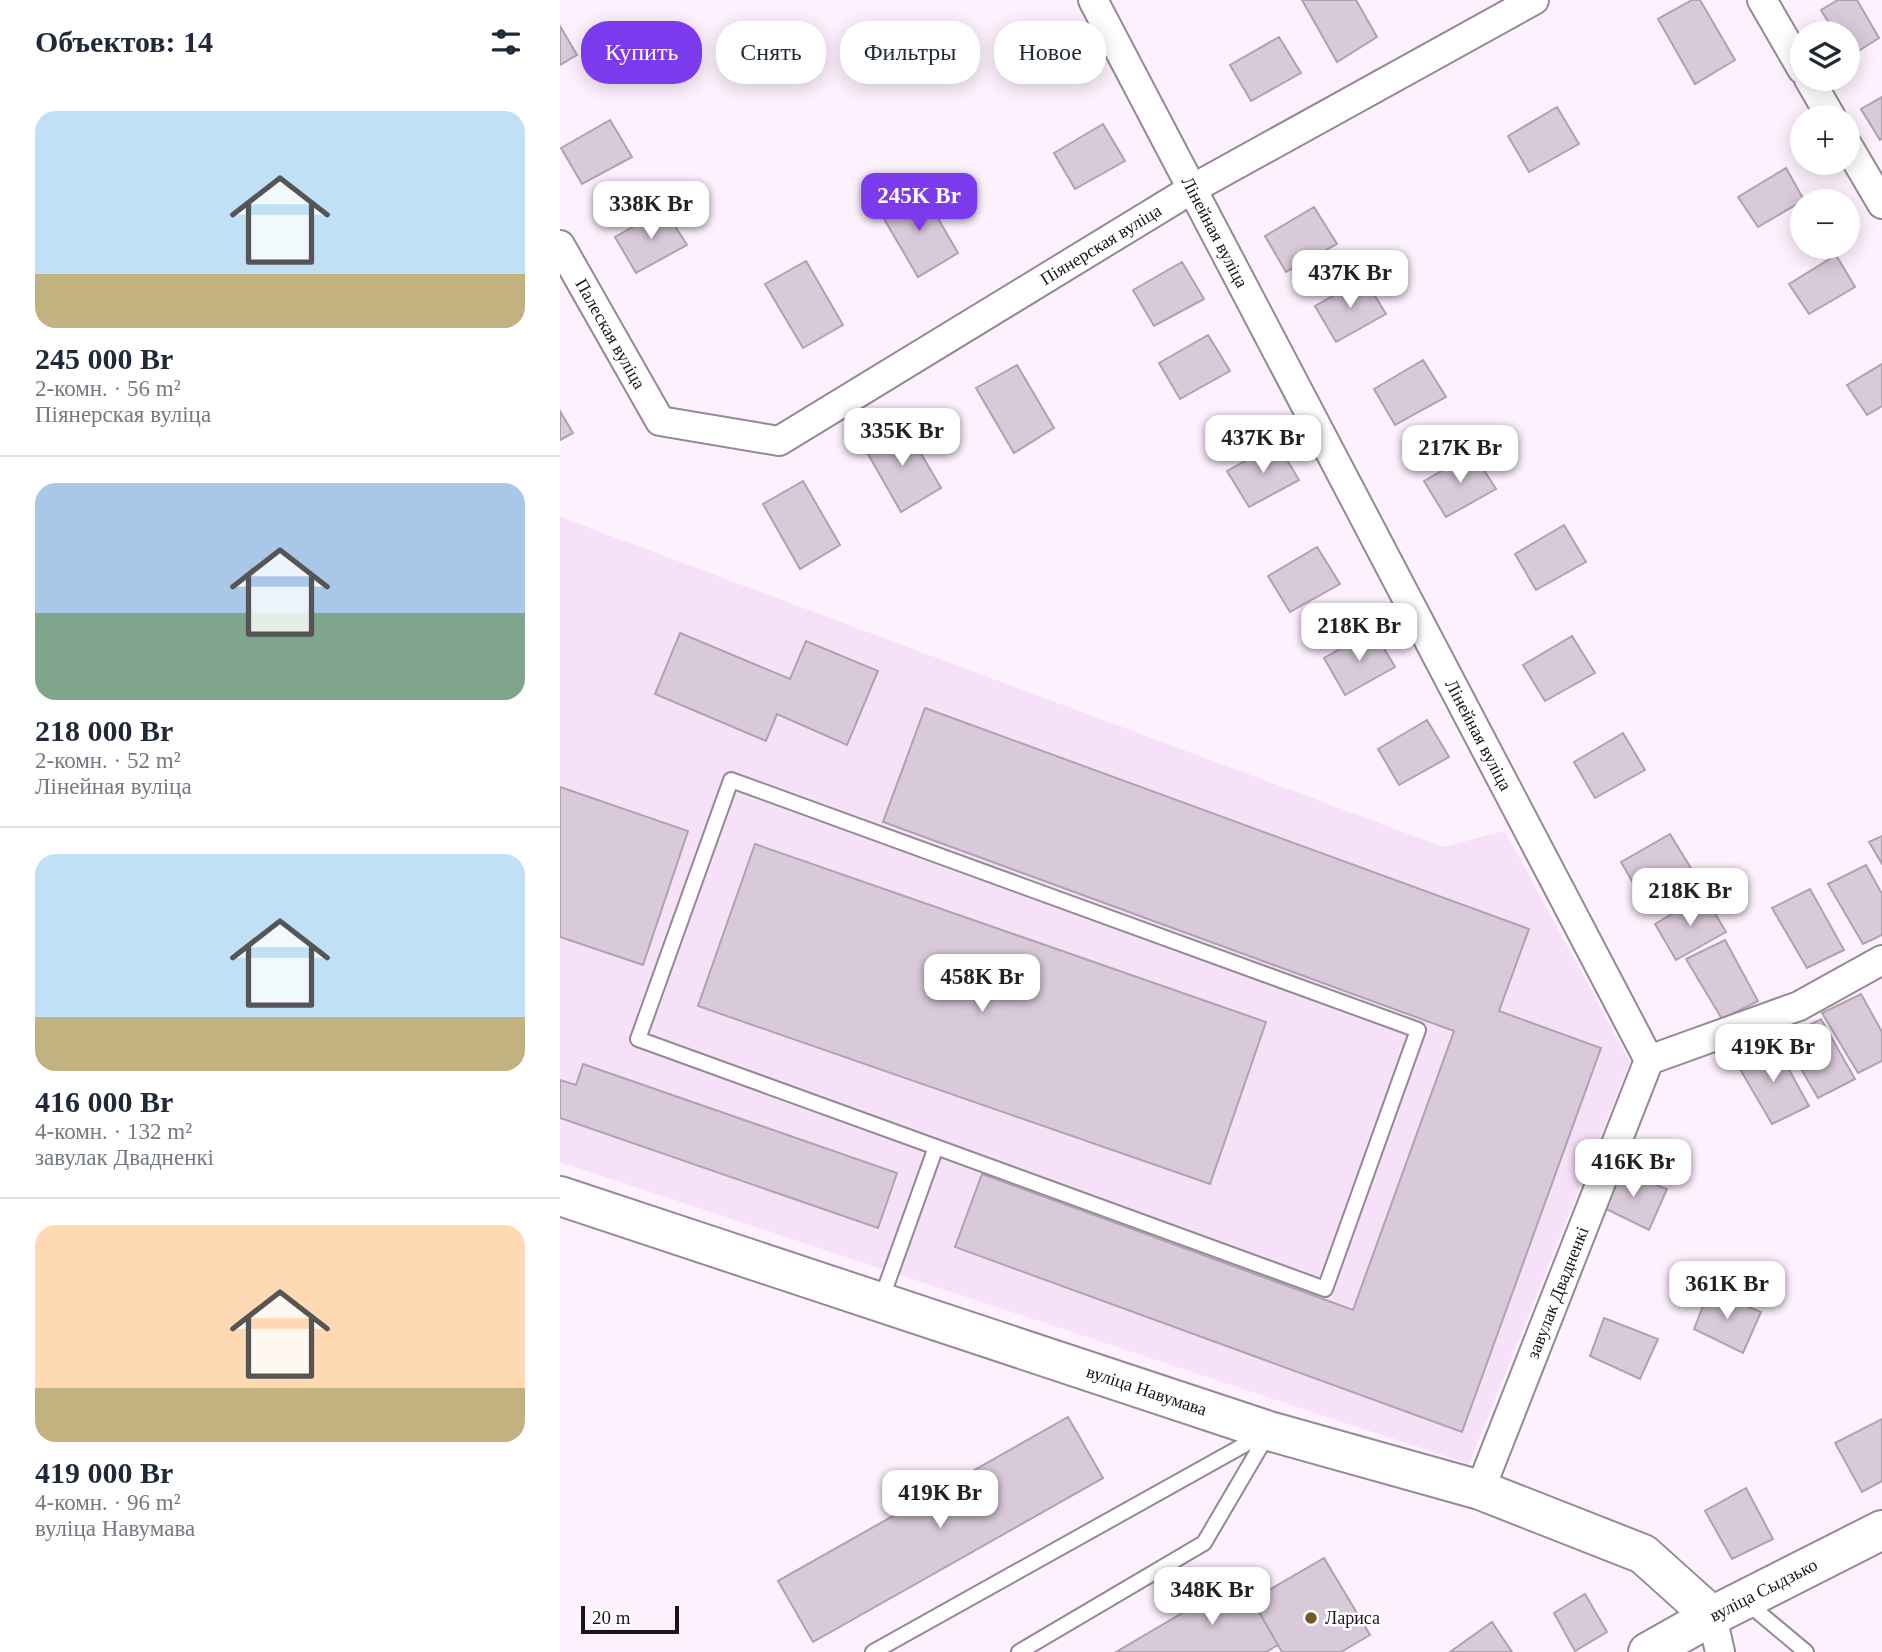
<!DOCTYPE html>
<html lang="ru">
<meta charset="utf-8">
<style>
:root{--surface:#fff;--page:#f2f2f3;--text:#1f2937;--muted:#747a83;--line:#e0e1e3;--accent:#7c3aed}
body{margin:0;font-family:"Times New Roman",serif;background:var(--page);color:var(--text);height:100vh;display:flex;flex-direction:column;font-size:26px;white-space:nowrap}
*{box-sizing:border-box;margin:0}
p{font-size:23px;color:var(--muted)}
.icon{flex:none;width:38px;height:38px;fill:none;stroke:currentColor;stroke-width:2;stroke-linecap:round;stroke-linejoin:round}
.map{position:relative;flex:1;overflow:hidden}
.side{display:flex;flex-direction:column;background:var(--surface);width:560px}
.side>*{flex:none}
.guide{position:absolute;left:21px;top:21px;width:665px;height:63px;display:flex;gap:14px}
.fabs{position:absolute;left:1230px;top:21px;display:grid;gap:14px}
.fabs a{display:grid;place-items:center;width:70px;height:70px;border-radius:50%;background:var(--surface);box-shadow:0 4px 18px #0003;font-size:35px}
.scale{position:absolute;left:21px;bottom:18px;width:98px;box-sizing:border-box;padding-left:7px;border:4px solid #191419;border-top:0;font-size:19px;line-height:24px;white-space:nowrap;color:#191419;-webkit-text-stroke:5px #fff;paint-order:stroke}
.price{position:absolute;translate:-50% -60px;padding:0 16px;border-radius:14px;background:#fff;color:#222;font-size:23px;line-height:46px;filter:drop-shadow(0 2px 4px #0008)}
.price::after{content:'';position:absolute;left:50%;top:42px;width:21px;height:16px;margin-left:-10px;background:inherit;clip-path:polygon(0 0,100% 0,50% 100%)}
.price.on{background:var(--accent);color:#fff}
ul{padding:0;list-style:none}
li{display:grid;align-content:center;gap:14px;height:371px;padding:0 35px}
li+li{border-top:2px solid var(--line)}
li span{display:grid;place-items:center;height:217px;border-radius:21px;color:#555}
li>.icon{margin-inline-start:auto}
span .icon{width:126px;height:126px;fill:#fffc;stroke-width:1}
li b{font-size:30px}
h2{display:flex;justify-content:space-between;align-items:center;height:84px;padding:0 35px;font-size:30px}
.pill{padding:0 24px;border-radius:28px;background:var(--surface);box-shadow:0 4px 18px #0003;font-size:24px;line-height:63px}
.pill.on{background:var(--accent);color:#fff}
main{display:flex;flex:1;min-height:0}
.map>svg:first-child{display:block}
</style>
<main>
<section class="side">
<h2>Объектов: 14<svg class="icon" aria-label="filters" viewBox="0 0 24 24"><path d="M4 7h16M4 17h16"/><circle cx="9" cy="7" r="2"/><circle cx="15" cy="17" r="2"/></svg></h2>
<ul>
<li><span style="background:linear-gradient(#bfe0f5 75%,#c2b280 0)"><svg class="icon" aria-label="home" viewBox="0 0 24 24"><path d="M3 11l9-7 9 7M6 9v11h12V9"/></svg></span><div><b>245 000 Br</b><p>2-комн. · 56 m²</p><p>Піянерская вуліца</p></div></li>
<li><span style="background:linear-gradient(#a9c7e8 60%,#7fa58c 0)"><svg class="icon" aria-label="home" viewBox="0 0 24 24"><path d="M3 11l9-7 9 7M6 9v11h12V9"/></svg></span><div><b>218 000 Br</b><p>2-комн. · 52 m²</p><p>Лінейная вуліца</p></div></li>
<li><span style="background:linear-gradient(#bfe0f5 75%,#c2b280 0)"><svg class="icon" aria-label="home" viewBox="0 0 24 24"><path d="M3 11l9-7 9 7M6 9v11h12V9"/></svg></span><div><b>416 000 Br</b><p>4-комн. · 132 m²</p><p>завулак Двадненкі</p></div></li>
<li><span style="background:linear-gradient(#ffd9b3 75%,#c2b280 0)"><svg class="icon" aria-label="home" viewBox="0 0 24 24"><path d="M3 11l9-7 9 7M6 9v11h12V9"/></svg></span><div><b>419 000 Br</b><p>4-комн. · 96 m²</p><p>вуліца Навумава</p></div></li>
</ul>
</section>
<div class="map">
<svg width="1322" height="1652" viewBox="0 0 1322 1652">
<rect width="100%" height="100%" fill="#fdf1fe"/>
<!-- built -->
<path fill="#f7e1f8" d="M 0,517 L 883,847 L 945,831 L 1070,1062 L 909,1464 L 0,1162 Z"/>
<!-- building -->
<path fill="#d9cada" stroke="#b0a1b1" stroke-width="2" d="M 742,0 L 796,0 L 817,37 L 777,62 Z
M 1132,0 L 1140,0 L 1175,60 L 1135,84 L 1098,19 Z
M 1278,0 L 1297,0 L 1319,38 L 1289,57 L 1288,33 L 1275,33 L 1261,10 Z
M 0,26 L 17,55 L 0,65 Z
M 719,37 L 741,73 L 691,101 L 670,65 Z
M 1322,97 L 1322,139 L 1320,140 L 1301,109 Z
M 997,107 L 1019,144 L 969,172 L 948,136 Z
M 50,120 L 72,157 L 22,184 L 1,148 Z
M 543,124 L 565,161 L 515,189 L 494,153 Z
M 1226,168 L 1244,200 L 1198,227 L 1178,197 Z
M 361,189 L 398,253 L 358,277 L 320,212 Z
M 754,207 L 777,244 L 726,272 L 705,236 Z
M 104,209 L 127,245 L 76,273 L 55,237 Z
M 1276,255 L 1295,287 L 1249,314 L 1229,284 Z
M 246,261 L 283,325 L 243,348 L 205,284 Z
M 622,262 L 644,299 L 594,326 L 573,290 Z
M 804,278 L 826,314 L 776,342 L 755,306 Z
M 648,335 L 670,371 L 620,399 L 599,363 Z
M 863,360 L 886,397 L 835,425 L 814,389 Z
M 1322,364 L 1322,406 L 1307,415 L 1287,385 Z
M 457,365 L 494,428 L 454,453 L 416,388 Z
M 0,411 L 13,433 L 0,440 Z
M 344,424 L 381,488 L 341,512 L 304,447 Z
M 717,443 L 739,480 L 689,507 L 667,471 Z
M 913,453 L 936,489 L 886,517 L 864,481 Z
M 243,481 L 280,545 L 240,569 L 203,504 Z
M 1004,525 L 1026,562 L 976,590 L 955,554 Z
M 757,547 L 780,584 L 730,612 L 708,576 Z
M 813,630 L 835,667 L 785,695 L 764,658 Z
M 120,633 L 230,679 L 246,641 L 318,671 L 287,745 L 217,714 L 206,741 L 95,694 Z
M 1012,636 L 1035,673 L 985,701 L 963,665 Z
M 365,708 L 969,929 L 939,1011 L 1041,1048 L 902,1432 L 395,1247 L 422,1174 L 793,1310 L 894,1031 L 323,822 Z
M 867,720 L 889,757 L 839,785 L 818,749 Z
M 1063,733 L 1085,770 L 1035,798 L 1014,762 Z
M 0,787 L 128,831 L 83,965 L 0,937 Z
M 1110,834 L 1132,870 L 1082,898 L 1061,862 Z
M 1322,836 L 1322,864 L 1309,842 Z
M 195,844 L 706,1022 L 650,1184 L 138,1006 Z
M 1306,865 L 1322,894 L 1322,935 L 1303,944 L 1268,884 Z
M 1250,889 L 1284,950 L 1247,968 L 1212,908 Z
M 1144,895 L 1166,932 L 1116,960 L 1095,924 Z
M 1165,940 L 1198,1001 L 1162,1019 L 1126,959 Z
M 1301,994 L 1322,1032 L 1322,1061 L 1298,1073 L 1262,1013 Z
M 1261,1019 L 1295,1079 L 1258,1098 L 1223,1038 Z
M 1215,1044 L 1249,1106 L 1212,1124 L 1177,1064 Z
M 23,1064 L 337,1173 L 318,1228 L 0,1118 L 0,1080 L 16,1085 Z
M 1054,1169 L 1107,1189 L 1089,1230 L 1040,1206 Z
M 1149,1291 L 1201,1312 L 1183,1353 L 1134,1329 Z
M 1044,1318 L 1098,1339 L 1080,1379 L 1030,1356 Z
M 508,1417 L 543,1478 L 253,1642 L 218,1581 Z
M 1322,1419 L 1322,1481 L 1302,1492 L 1275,1443 Z
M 1186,1488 L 1213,1539 L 1172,1559 L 1145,1511 Z
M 764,1558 L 810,1635 L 781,1652 L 722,1652 L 692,1600 Z
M 680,1579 L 718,1645 L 706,1652 L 556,1652 Z
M 1025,1594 L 1047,1632 L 1015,1651 L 994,1613 Z
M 932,1622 L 952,1652 L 890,1652 Z"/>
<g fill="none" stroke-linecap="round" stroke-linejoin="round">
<!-- lane casing -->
<g stroke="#968898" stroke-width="18">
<path id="lane" d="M 321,1300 L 376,1147 L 78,1039 L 171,780 L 858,1030 L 765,1289 L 376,1147
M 1185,1601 L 1246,1652
M 313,1652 L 702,1435
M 459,1652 L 644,1543 L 709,1432"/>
</g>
<!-- street casing -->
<g stroke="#968898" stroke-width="32">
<g id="street">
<path id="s1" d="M 533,0 L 1089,1060"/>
<path d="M 1202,0 L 1242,69"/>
<path d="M 1249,79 L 1271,117"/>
<path d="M 1288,146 L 1322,204"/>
<path id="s2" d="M 0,245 L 100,421 L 219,441 L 632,189 L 974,0"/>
<path id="s3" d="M 920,1490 L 1089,1060 L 1239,1006 L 1322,960"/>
<path d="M 1152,1616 L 1160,1652"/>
</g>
</g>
<!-- secondary casing -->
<g stroke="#968898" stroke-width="42">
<g id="secondary">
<path id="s4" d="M 0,1196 L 709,1431 L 920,1490 L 1083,1554 L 1152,1616"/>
<path id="s5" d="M 1088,1652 L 1152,1616 L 1322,1530"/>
</g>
</g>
<!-- lane -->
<use href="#lane" stroke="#fff" stroke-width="14"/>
<!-- street -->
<use href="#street" stroke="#fff" stroke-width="28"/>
<!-- secondary -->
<use href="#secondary" stroke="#fff" stroke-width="38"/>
</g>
<!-- markers -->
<circle fill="#705a29" stroke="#fff" stroke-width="2.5" cx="751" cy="1618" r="7"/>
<g text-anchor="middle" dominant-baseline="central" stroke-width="5" stroke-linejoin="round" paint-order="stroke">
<!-- street labels -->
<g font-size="18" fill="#191419" stroke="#fff">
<text stroke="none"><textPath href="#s1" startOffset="262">Лінейная вуліца</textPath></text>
<text stroke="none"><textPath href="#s2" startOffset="700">Піянерская вуліца</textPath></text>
<text stroke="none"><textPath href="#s2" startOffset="102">Палеская вуліца</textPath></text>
<text stroke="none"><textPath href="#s1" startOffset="830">Лінейная вуліца</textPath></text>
<text stroke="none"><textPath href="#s3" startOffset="212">завулак Двадненкі</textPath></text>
<text stroke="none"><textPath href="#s4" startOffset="618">вуліца Навумава</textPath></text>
<text stroke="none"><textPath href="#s5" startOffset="131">вуліца Сыдзько</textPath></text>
</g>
<!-- poi labels -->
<g font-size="18" fill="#191419" stroke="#fff" text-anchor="start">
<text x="765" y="1618">Лариса</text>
</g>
</g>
</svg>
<div class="fabs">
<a><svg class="icon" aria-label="layers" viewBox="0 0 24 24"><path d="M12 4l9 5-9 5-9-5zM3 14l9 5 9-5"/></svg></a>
<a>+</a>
<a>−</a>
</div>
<div class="scale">20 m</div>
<b class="price on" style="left:359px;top:233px">245K Br</b>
<b class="price" style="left:91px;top:241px">338K Br</b>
<b class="price" style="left:790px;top:310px">437K Br</b>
<b class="price" style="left:342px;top:468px">335K Br</b>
<b class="price" style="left:703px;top:475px">437K Br</b>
<b class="price" style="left:900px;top:485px">217K Br</b>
<b class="price" style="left:799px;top:663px">218K Br</b>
<b class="price" style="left:1130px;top:928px">218K Br</b>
<b class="price" style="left:422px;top:1014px">458K Br</b>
<b class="price" style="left:1213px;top:1084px">419K Br</b>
<b class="price" style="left:1073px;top:1199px">416K Br</b>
<b class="price" style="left:1167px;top:1321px">361K Br</b>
<b class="price" style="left:380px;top:1530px">419K Br</b>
<b class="price" style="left:652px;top:1627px">348K Br</b>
<div class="guide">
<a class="pill on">Купить</a>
<a class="pill">Снять</a>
<a class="pill">Фильтры</a>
<a class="pill">Новое</a>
</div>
</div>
</main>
